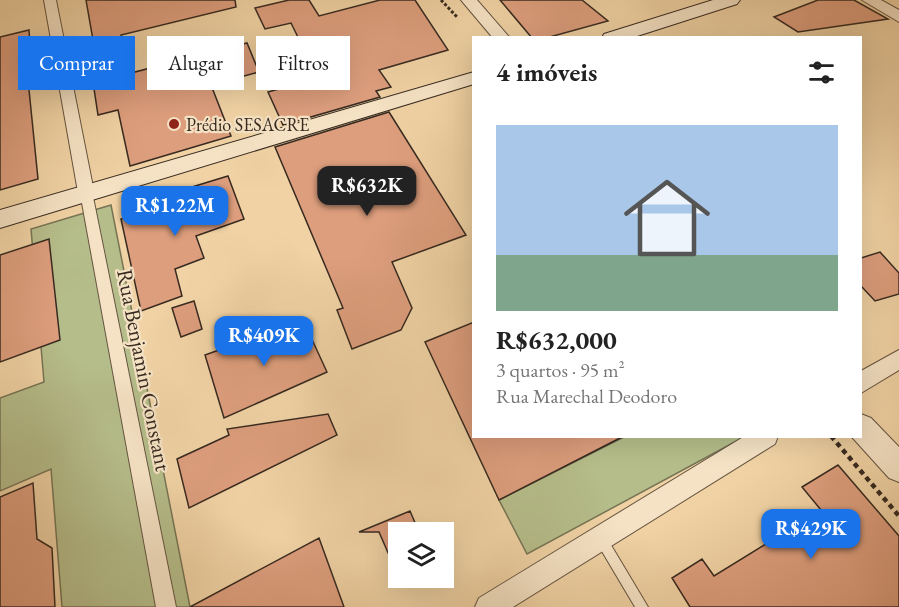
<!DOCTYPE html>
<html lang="pt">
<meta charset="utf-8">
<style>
:root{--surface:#fff;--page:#f6f6f6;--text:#222;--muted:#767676;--line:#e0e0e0;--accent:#1a73e8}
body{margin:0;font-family:"EB Garamond",serif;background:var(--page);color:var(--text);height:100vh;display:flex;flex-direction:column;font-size:22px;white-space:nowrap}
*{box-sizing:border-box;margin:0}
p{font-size:20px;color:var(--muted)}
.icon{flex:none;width:33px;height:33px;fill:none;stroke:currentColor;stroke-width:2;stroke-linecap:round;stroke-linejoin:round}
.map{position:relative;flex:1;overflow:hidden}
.sheet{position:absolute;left:472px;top:36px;width:390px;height:402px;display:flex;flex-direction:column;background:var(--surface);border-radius:0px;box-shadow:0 6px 24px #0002}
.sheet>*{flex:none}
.banner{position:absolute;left:18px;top:36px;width:364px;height:54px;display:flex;gap:12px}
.fabs{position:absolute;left:388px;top:522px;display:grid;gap:12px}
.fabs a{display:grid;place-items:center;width:66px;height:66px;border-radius:0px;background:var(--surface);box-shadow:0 6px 24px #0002;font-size:30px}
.price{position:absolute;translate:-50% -51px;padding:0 14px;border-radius:12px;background:var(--accent);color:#fff;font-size:20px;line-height:39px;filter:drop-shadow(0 2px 3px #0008)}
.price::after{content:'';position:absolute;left:50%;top:36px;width:18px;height:14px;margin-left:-9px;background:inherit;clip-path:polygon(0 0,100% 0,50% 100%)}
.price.active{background:#222;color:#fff}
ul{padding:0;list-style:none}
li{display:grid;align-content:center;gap:12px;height:318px;padding:0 24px}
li+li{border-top:2px solid var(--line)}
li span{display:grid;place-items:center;height:186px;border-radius:0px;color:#555}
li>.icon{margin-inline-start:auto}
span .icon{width:108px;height:108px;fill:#fffc;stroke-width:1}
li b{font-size:26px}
h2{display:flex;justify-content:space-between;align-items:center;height:72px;padding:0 24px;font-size:26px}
.pill{padding:0 21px;border-radius:0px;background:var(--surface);box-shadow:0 6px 24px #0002;font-size:21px;line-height:54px}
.pill.active{background:var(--accent);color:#fff}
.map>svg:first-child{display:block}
</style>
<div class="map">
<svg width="899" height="607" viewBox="0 0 899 607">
<rect width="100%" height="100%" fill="#f0d2a4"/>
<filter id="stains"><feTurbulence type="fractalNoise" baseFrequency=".00333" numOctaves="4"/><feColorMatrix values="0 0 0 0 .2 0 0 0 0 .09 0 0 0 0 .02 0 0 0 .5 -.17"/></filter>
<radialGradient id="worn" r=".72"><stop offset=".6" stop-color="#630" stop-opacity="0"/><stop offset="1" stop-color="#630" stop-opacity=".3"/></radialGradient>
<!-- green -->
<path fill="#b5bd8a" stroke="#767455" stroke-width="1.5" d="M 111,205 L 190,607 L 62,607 L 51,469 L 0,491 L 0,398 L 44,382 L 31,229 Z
M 624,437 L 744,437 L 527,554 L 499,500 Z"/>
<!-- building -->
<path fill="#dd9e7d" stroke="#372a20" stroke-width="1.5" d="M 86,0 L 235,0 L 236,7 L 121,35 L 131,73 L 247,43 L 259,72 L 211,85 L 231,136 L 130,166 L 118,110 L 98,115 L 93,82 L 100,80 Z
M 289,0 L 309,0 L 319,16 L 380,0 L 415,0 L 448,50 L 379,70 L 391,87 L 376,91 L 380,97 L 283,125 L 268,92 L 318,78 L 291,23 L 265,29 L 255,8 Z
M 500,0 L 582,0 L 608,21 L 546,38 L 532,38 Z
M 818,0 L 854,0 L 888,19 L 798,32 L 774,17 Z
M 29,30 L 31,59 L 26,60 L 38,179 L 0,190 L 0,37 Z
M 389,112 L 466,235 L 392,262 L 412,308 L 401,330 L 352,349 L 337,310 L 343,308 L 275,147 Z
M 228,176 L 244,219 L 196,236 L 204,258 L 175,269 L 182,296 L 141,311 L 121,219 L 159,207 L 156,198 Z
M 49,239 L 60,340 L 0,362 L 0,255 Z
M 880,252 L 899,273 L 899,294 L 875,301 L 861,286 L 861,258 Z
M 194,301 L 202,329 L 181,337 L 172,308 Z
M 303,320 L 327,372 L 224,418 L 205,355 Z
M 474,322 L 474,436 L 624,436 L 499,500 L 425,342 Z
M 328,414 L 337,435 L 189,508 L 177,459 L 229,435 L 227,429 Z
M 838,465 L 899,536 L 899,607 L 690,607 L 672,578 L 702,559 L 714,576 L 821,510 L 802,487 Z
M 33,483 L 37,539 L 52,548 L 55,607 L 0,607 L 0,497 Z
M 410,511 L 419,532 L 399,532 L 399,578 L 379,532 L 359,532 Z
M 319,538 L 344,607 L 190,607 Z"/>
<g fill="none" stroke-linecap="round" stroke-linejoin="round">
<!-- service casing -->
<g stroke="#655441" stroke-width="2">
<path id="service" d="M 601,533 L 605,535 L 648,607 L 635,607 L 597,543 L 595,539 L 597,535 Z"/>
</g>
<!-- pedestrian casing -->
<g stroke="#655441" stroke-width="2">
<path id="pedestrian" d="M 86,187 L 92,192 L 176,607 L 156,607 L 80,192 Z"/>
</g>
<!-- minor casing -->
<g stroke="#655441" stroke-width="2">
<path id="minor" d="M 44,0 L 56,0 L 94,192 L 92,196 L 86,198 L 80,196 L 78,192 Z
M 899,350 L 899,370 L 861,393 L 861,371 Z
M 745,436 L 778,436 L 775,444 L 513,607 L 475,607 L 479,598 Z"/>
</g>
<!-- tertiary casing -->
<g stroke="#655441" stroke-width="2">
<path id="tertiary" d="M 461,0 L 477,0 L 510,38 L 493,38 Z
M 862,0 L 881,0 L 899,10 L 899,22 Z
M 861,414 L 871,418 L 899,447 L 899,482 L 889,478 L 851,436 L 861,436 Z"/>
</g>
<!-- secondary casing -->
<g stroke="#372a20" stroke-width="2">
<path id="secondary" d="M 713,0 L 740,0 L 737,4 L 631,38 L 602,38 L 604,34 Z
M 474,72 L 474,84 L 0,228 L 0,210 Z"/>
</g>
<!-- path-far1 -->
<path stroke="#372a20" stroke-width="3" stroke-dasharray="3 2" stroke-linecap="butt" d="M 441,0 L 457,17"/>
<!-- path -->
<path stroke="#372a20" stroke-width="4.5" stroke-dasharray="5 4" stroke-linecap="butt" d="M 831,436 L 899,516"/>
<!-- service -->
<use href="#service" fill="#f5e2c4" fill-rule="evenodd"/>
<!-- pedestrian -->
<use href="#pedestrian" fill="#f5e2c4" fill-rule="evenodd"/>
<!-- minor -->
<use href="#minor" fill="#f5e2c4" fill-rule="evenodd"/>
<!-- tertiary -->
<use href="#tertiary" fill="#f5e2c4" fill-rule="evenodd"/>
<!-- secondary -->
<use href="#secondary" fill="#f5e2c4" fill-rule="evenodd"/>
</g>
<!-- markers -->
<circle fill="#8f2418" stroke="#f5e2c4" stroke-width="2" cx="174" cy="124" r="6"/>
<g text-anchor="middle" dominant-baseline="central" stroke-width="4.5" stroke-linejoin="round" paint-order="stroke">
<!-- far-poi labels -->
<g font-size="18" fill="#372a20" stroke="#f5e2c4" text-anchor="start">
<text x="186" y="124">Prédio SESACRE</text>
</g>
<!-- street labels -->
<g font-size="22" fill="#372a20" stroke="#f5e2c4">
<text transform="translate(144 370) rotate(79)">Rua Benjamin Constant</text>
</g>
</g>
<rect width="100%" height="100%" filter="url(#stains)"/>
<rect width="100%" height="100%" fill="url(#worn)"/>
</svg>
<div class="fabs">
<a><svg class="icon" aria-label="layers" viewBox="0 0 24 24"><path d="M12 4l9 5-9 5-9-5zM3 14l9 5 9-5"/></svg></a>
</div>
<b class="price active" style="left:367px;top:217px">R$632K</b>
<b class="price" style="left:175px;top:237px">R$1.22M</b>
<b class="price" style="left:264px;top:367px">R$409K</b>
<b class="price" style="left:811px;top:560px">R$429K</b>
<div class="banner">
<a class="pill active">Comprar</a>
<a class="pill">Alugar</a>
<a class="pill">Filtros</a>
</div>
<section class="sheet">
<h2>4 imóveis<svg class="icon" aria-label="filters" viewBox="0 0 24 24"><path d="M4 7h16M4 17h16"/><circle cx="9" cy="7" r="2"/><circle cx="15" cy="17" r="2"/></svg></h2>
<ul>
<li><span style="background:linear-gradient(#a9c7e8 70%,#7fa58c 0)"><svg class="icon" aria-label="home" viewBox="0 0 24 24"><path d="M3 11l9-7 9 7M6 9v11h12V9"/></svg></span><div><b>R$632,000</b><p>3 quartos · 95 m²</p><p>Rua Marechal Deodoro</p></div></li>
</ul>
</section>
</div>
